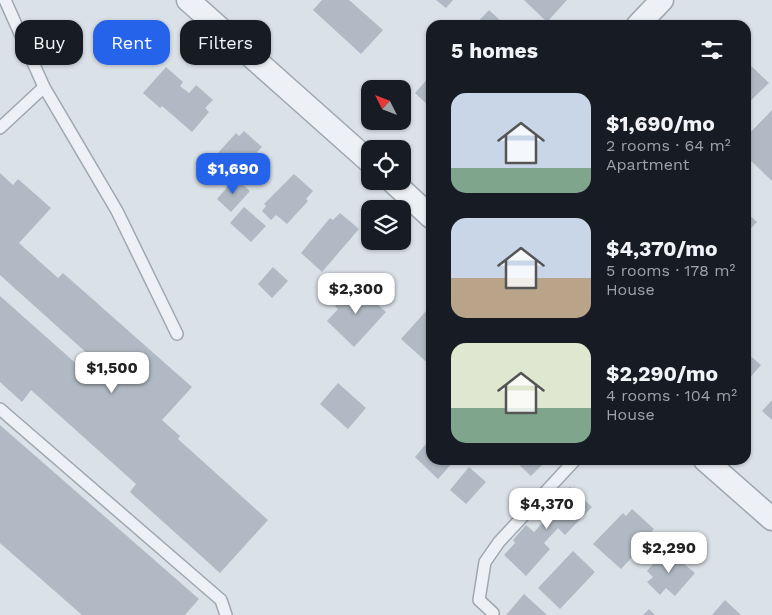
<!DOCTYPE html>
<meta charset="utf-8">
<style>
:root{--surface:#171b24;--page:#242831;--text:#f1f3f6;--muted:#9ea1a6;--accent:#2563eb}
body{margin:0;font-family:"Work Sans",sans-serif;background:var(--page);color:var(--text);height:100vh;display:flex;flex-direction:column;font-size:19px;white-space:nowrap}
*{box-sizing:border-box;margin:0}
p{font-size:16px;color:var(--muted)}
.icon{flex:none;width:28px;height:28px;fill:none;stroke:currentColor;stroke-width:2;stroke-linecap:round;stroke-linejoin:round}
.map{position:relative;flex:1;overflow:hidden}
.details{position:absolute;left:426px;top:20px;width:325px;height:445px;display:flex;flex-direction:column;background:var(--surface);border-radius:15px;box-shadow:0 1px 4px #0004}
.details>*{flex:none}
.top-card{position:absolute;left:15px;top:20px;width:336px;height:45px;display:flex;gap:10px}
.needle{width:32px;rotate:312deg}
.tools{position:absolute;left:361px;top:80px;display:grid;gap:10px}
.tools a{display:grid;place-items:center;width:50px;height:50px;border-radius:10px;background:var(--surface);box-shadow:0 1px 4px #0004;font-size:25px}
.price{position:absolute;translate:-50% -42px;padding:0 11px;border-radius:10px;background:#fff;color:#222;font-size:16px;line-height:32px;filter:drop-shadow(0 1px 2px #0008)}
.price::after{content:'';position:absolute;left:50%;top:30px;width:15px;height:11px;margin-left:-8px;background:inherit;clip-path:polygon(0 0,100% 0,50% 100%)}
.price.active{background:var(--accent);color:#fff}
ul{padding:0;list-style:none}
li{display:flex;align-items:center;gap:15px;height:125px;padding:0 25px}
li span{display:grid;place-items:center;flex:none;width:140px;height:100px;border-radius:15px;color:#555}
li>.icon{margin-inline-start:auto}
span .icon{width:60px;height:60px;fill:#fffc;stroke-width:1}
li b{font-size:21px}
h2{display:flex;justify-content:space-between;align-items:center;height:60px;padding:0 25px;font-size:21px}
.chip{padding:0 18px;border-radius:15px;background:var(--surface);box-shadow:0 1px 4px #0004;font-size:18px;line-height:45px}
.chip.active{background:var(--accent);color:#fff}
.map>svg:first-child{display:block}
</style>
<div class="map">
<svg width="772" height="615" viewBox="0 0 772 615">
<rect width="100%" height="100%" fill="#dae1e7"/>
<!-- building -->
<path fill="#b1bac4" d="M 322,0 L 349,0 L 383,30 L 361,54 L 313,10 Z
M 436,0 L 453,0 L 446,8 Z
M 524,0 L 567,0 L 547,22 Z
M 489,10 L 505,25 L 475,25 Z
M 746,61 L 769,83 L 746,105 Z
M 166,67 L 183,82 L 180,86 L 189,93 L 196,85 L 213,100 L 205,108 L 209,112 L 192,132 L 162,106 L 160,108 L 143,93 Z
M 431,75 L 431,108 L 415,93 Z
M 772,110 L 772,181 L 746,156 L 746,137 Z
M 244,131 L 262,147 L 257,152 L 259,154 L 237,178 L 230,172 L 225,177 L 209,163 L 236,133 L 239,136 Z
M 0,173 L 13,185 L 18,179 L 51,208 L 19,243 L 58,278 L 63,273 L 192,387 L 162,420 L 180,436 L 178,439 L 268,520 L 220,573 L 130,492 L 136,484 L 31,390 L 22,402 L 0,382 L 0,296 L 80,367 L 90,356 L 0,275 Z
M 294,174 L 313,191 L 306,199 L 308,201 L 287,224 L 276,215 L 271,220 L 262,211 L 266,206 L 264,204 Z
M 235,178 L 250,191 L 231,212 L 217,199 Z
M 244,207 L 266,226 L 251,242 L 230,223 Z
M 746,212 L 757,222 L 746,233 Z
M 340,213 L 359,229 L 322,272 L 301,253 L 330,218 L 333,220 Z
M 273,267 L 288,281 L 272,298 L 258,284 Z
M 355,284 L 386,312 L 354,347 L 327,321 L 338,309 L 335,306 Z
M 426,311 L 431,313 L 431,366 L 401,339 Z
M 746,352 L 761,365 L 746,382 Z
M 338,383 L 366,408 L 348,429 L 320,404 Z
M 772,400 L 772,420 L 762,411 Z
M 0,425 L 199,599 L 185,615 L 82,615 L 0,543 Z
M 431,438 L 431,460 L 455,460 L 438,479 L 415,457 Z
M 514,460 L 547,460 L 531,476 Z
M 469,467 L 486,482 L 466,504 L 450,490 Z
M 570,487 L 592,507 L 565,535 L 558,528 L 544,543 L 550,549 L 526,576 L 504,555 L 515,543 L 513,540 L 526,525 L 534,532 L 546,519 L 540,513 L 553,500 L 555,502 Z
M 632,509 L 654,529 L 647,536 L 650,538 L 621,569 L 593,544 L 623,513 L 626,516 Z
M 666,549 L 695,573 L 675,596 L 666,588 L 660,595 L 647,582 L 653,577 L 647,571 Z
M 573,551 L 595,572 L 560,609 L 538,588 Z
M 524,594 L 546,614 L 546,615 L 506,615 Z
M 725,600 L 741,615 L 712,615 Z
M 649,609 L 655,615 L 643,615 Z"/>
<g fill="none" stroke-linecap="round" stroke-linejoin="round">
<!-- lane casing -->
<g stroke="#9fa8b1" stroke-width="14">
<path id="lane" d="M 5,0 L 44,87 L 117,211 L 177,334
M 0,128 L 44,87
M 0,409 L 221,600 L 226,615
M 493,613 L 479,600 L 485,562 L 499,542 L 575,460"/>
</g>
<!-- street casing -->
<g stroke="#9fa8b1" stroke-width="25">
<path id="street" d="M 188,0 L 370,162
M 638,25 L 662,0
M 392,181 L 431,217
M 705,460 L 772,519"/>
</g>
<!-- lane -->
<use href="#lane" stroke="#edf1f5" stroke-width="11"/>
<!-- street -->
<use href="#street" stroke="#edf1f5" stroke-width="22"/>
</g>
</svg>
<div class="tools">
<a><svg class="needle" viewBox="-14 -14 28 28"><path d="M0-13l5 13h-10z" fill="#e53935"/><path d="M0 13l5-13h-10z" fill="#9ea1a6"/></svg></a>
<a><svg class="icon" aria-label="locate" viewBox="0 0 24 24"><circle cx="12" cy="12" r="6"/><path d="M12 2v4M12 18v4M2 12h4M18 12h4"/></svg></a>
<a><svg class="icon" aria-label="layers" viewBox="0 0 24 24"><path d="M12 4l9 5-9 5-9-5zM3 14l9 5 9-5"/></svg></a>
</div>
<b class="price active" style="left:233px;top:195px">$1,690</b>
<b class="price" style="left:356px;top:315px">$2,300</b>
<b class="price" style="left:112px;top:394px">$1,500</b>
<b class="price" style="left:547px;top:530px">$4,370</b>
<b class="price" style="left:669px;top:574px">$2,290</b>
<div class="top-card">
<a class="chip">Buy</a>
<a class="chip active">Rent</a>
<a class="chip">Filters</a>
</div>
<section class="details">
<h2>5 homes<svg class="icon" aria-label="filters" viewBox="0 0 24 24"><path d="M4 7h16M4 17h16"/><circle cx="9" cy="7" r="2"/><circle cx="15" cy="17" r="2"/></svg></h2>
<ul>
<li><span style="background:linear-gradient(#c9d6e8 75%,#7fa58c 0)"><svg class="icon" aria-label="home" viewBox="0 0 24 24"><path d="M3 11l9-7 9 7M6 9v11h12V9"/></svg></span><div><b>$1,690/mo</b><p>2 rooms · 64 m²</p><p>Apartment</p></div></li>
<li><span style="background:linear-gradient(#c9d6e8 60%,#b9a48a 0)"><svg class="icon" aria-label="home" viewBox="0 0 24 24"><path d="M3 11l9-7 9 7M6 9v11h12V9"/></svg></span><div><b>$4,370/mo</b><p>5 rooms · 178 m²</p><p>House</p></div></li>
<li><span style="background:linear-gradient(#dfe7d0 65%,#7fa58c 0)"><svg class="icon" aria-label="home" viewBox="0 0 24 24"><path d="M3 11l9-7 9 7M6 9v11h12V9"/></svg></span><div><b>$2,290/mo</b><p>4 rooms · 104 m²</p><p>House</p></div></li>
</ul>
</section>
</div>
